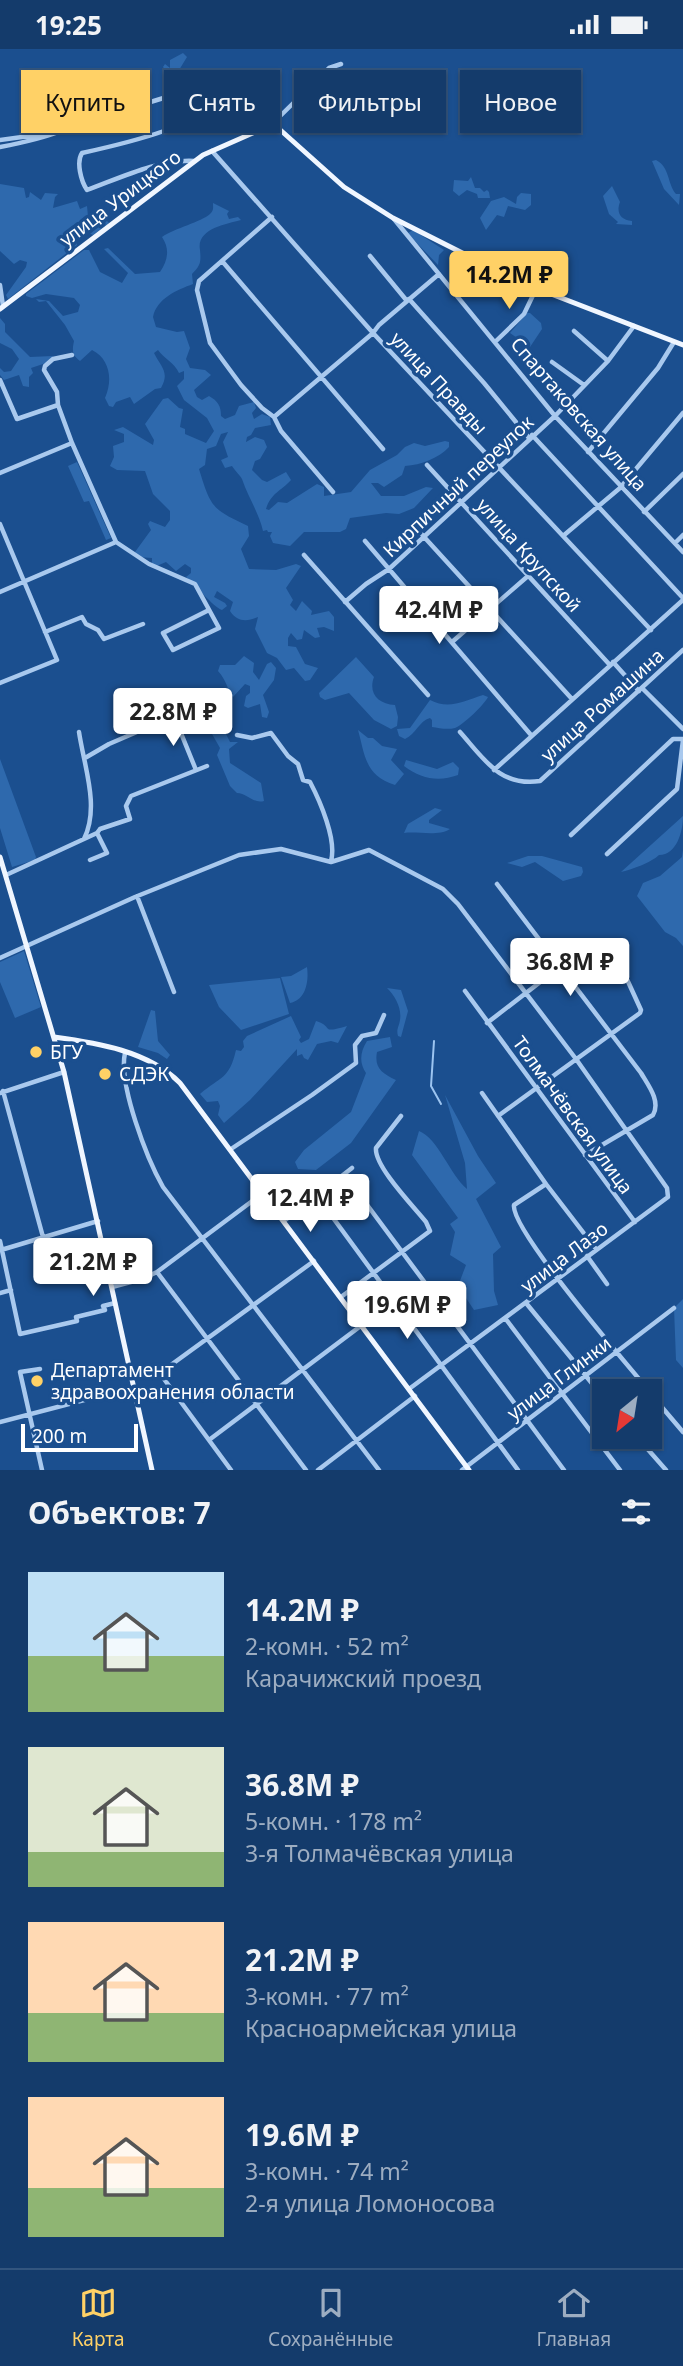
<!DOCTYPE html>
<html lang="ru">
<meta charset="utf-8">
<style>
:root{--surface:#143b6b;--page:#214673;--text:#f1f3f6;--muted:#9dadc1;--line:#33557e;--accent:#ffd166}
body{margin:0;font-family:"Noto Sans",sans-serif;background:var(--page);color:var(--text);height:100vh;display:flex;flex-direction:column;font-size:26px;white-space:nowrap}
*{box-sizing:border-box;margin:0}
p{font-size:23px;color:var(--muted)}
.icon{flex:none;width:38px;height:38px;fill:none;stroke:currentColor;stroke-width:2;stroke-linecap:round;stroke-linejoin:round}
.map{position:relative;height:1421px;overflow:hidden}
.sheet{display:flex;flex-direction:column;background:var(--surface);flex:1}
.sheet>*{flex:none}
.top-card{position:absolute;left:21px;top:21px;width:642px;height:63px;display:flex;gap:14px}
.needle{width:46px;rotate:210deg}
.buttons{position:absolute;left:592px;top:1330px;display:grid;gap:14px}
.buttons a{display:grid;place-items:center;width:70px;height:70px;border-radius:0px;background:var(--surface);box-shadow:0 2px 5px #0004,0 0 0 2px var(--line);font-size:35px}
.scale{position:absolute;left:21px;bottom:18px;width:117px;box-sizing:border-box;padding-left:7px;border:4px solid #fff;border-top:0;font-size:19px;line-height:24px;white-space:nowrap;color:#fff;-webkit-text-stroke:5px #1b4f8f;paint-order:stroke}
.price{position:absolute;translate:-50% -60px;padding:0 16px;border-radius:7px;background:#fff;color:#222;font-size:23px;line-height:46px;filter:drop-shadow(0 2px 4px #0008)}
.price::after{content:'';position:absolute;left:50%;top:42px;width:21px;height:16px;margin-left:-10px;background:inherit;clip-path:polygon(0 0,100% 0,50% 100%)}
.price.selected{background:var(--accent);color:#111}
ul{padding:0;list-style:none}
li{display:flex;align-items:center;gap:21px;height:175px;padding:0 28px}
li span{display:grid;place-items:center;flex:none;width:196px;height:140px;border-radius:0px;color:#555}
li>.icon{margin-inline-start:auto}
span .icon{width:84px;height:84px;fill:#fffc;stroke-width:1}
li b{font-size:30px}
h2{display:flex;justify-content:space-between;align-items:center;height:84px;padding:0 28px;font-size:30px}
.pill{padding:0 24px;border-radius:0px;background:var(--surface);box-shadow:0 2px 5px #0004,0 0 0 2px var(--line);font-size:24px;line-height:63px}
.pill.selected{background:var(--accent);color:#111}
.status{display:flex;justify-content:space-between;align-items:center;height:49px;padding:0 35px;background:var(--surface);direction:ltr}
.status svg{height:19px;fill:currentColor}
.menu{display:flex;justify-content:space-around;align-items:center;height:98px;border-top:2px solid var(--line);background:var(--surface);font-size:19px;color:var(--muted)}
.menu a{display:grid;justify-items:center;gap:4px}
.menu .selected{color:var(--accent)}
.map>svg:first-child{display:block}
</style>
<div class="status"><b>19:25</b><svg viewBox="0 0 49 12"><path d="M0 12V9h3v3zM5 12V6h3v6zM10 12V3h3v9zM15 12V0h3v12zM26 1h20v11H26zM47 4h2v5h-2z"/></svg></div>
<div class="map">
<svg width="683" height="1421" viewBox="0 0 683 1421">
<rect width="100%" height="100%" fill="#1b4f8f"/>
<!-- green -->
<path fill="#2e69ad" d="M 183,4 L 187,8 L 176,26 L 184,40 L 181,41 L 168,30 L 168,25 L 163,18 L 165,15 L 170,19 L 170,11 Z
M 101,35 L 109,35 L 103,49 L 96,41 L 94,47 C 75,43 67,53 52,62 L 47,59 L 43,49 L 71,36 C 83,40 89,43 101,35 Z
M 656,111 C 670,118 667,134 676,145 L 680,145 L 679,156 L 664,140 L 652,112 Z
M 471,128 L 475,139 L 480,139 L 484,143 L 487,141 L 489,143 L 490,149 L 478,149 L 477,145 L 467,141 L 459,147 L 453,142 L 454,131 L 468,132 Z
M 0,135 L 24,139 L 26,149 L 29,148 L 30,143 L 41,151 L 45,144 L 58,145 L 55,148 L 53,159 L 77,152 L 80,160 L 87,157 L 89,178 L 94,180 L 106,171 L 109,174 L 93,186 L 85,182 L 75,187 L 77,196 L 8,250 L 6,246 L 26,218 L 27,213 L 20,211 L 14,215 L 0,202 Z
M 612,137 L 620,153 C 616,163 620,171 632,172 L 632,176 L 616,175 L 618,173 L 609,165 L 603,147 Z
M 521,144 L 531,145 L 531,156 L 525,161 L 508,157 L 504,168 L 497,166 L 486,181 L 480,169 L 491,152 L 504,148 L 516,155 L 517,148 Z
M 213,154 L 229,162 L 227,165 L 229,170 L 238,168 L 241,171 C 226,175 196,180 200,201 C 201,213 201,216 192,225 L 193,235 C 177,241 157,249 153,268 L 156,278 L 177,283 L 184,282 L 190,299 L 186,310 L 190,319 L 205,321 L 211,326 L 194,341 L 197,348 L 202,351 L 209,347 C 218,352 221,357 221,367 L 225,370 L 235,366 L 239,357 L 254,353 L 256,359 L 252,364 L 254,370 L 262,365 L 270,368 L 271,376 L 255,379 L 251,386 L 247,388 L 246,393 L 255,388 L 264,391 L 267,398 L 260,410 L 255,412 L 252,421 L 262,431 L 267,433 L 286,423 L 291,431 C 281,442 271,444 266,460 L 269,461 L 278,453 L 287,454 L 317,435 L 324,438 L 324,447 L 351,443 L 370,421 L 397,406 L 405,398 L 414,394 L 425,397 L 445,392 L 449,393 L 449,398 C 439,409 421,416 405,417 L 402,426 L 384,438 L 378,434 L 371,434 L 381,447 L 404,447 L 426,438 L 433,439 L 414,459 L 399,465 L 386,464 L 350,469 L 346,480 L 340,483 L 304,483 L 290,497 L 273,494 L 270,487 L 272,483 L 268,483 L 267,481 L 263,482 C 259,464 248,448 242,430 C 240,426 235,422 232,417 L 225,419 L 221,411 L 228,408 L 223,393 L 228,383 L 221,385 L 216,397 L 207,400 L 205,416 L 199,420 C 211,459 212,460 248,477 L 249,487 L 241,500 L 249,520 L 276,521 L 296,515 L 301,517 L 286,539 L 293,551 L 290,556 L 296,562 L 302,552 L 312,562 L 311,566 L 329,562 L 334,568 L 334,582 L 324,578 L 317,579 L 320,588 L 315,589 L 304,581 L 302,590 L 297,591 L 291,584 L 288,589 L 288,597 L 296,598 L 305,615 L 318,619 L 310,631 L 305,632 L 294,619 L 286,621 L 277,609 L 267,604 L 255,580 L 258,568 C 247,573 237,573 230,562 L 233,553 L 217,542 L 214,548 L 225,554 L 227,557 L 222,561 C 213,558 196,536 186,528 L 191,524 L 191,519 L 185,515 L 176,522 L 166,513 L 152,519 L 152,509 L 138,508 L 135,503 L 151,481 L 148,475 L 150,472 L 165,478 L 170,471 L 170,462 L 153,445 L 145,422 L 117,421 L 110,417 L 114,408 L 113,397 L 124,393 L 124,385 L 114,381 L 123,378 L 153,396 L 154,391 L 145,375 L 163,350 L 168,349 L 179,359 L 183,360 L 180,378 L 185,380 L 185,385 L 206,394 L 214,382 L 207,369 L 184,351 L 177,337 L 184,330 L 184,322 L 179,324 C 174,313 164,310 158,301 L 154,304 C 161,318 170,323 161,339 L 155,340 L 134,355 L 130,348 L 116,353 L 113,358 L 109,357 L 105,349 C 113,331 110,310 92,301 L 80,312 C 72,306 72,302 74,292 L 65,276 L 46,252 L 39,253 L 36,250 L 49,252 L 63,267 L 78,263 L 80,256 L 74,249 L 46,245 L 32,249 L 26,247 L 26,245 L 84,201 L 89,201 L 100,223 L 122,234 L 128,224 L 104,200 L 108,199 L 135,225 L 160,223 C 168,211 170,200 162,188 C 175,179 201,173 210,165 C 214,161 213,159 213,154 Z
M 413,181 L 444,201 L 439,206 L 438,216 L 411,188 L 408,184 Z
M 527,264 L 530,264 L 541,274 L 542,280 L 530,298 L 510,284 Z
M 0,269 L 5,275 L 5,283 L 30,308 L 53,307 L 49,313 L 31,319 L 33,324 L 29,328 L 29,338 L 23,337 L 19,326 L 4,331 L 0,326 L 0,319 L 4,323 L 11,322 L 19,310 L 12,300 L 0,294 Z
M 77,413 L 111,489 L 106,491 L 89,452 L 84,453 L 68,417 Z
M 244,607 L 254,614 L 253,623 L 259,631 L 267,615 L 271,613 L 276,619 L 274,631 L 263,646 L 269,663 L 267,669 L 262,668 L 260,655 L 248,659 L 244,657 L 246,647 L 250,644 L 250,637 L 245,635 L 233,648 C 226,638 227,632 218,622 L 220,616 L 235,616 Z
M 356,608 L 374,628 C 368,644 378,655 395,656 L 398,668 L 397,677 L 391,680 L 374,671 L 349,644 L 325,651 L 320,648 L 319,644 Z
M 483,646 L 488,648 C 484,656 463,676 455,679 C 447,681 439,679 432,678 L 432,671 L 430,669 C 419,672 416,685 405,690 L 399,687 L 397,680 L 410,679 L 430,651 C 449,661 464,652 483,646 Z
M 358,681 L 368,689 L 373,689 L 382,697 L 397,700 L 391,711 L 404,725 L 395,736 C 365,727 365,706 358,681 Z
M 212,685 L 226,685 L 230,693 L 238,693 L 229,700 L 230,714 L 261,734 L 264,752 C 253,755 247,744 237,744 L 230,737 L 217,706 L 220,699 Z
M 0,710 L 36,808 L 35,811 L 12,818 L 0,779 Z
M 406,711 L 437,720 L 453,713 L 459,719 L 458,726 C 439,733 421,730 404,717 Z
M 435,759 L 442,761 L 429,771 L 429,774 L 450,780 C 437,788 418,782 404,784 L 408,775 Z
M 683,767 C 683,782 677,806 659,806 C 652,813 631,821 621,823 Z
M 683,801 L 683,897 L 676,889 L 665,883 L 637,847 L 643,834 L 660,827 L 682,808 Z
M 528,807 L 542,807 L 582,818 L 583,823 L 581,827 L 563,832 L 535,813 L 522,818 L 507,814 Z
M 24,902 L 41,958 L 15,969 L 0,933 L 0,913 Z
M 307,918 C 309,932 306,951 290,954 L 281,928 L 291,927 Z
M 280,929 L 289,965 L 241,981 L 219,958 L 209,936 Z
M 387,939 L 401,941 L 408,962 L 401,988 L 398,987 C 396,980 399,978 400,971 C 402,959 395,947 387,939 Z
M 151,961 L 155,962 L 158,992 L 170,1006 L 167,1010 L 158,1004 L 138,998 Z
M 291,967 L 301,988 L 299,991 L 301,994 L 309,990 L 316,972 C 335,978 319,985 347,977 L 338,994 L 331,992 L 317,995 L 308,1011 L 304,1009 L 302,1005 L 297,1007 L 297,1000 L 250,1051 L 224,1074 L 218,1066 L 220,1057 L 218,1052 L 207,1053 L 200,1045 C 221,1027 229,1031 236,1001 L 241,1002 L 244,998 L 243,992 L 247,987 Z
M 390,988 L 392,998 L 377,1003 C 374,1019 382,1024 396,1031 L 351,1094 L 316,1121 L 298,1120 L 295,1113 L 304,1101 L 351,1063 L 366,1024 C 359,1014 360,1003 367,992 Z
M 445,1046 L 478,1107 L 496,1134 L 476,1150 L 501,1198 L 493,1205 L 494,1242 L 498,1256 L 474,1261 L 458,1237 L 466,1216 L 450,1206 L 455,1183 L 450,1175 L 458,1169 L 412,1106 L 419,1082 C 438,1089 450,1126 467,1140 L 465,1114 Z
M 683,1250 L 683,1319 L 676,1311 L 674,1259 Z"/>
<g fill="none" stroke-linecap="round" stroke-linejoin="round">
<!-- stream -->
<path stroke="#9cc4f0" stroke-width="2" d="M 434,992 L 431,1037 L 441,1055"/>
<!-- minor -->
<path stroke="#a9c9ee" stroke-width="4.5" d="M 0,91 L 44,85 L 61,73 L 79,68 L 105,67 L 183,43 L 214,29 L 237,42 L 271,76 L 329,19 L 341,15
M 0,98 C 21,94 41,90 61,82 C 75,76 90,76 104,68
M 212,102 L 373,284 L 651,581
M 194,112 C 159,110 120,129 87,141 C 81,132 76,113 82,104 C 132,93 199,77 237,42
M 272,168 L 199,232 L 197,241 L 210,294 L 241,336 L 262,359 L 274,368 L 281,382 L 333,443
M 394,170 L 555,367 L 683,503
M 370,207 L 407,252
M 222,212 L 383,400
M 0,236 L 3,257
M 409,250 L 484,334 L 529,389
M 574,282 L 608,312
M 495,293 L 524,265 L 536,240
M 72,306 L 53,310 L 45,317 L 44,321 L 57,343 L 58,356 L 72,394 L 116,493 L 149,515 L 195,535 L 219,579 L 173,601 L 163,584 L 209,561
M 552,313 L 584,336
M 0,331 L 17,370 L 58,356
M 274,368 L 373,284 L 379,276 L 439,225
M 532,386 L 683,549
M 588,403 L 658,319 L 674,293
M 427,416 L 609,615
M 0,424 L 72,394
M 644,463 L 683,425
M 0,475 L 57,611 L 0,634
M 415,478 L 572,650
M 563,487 L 620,439 L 683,364
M 365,492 L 531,686
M 675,494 L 683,486
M 304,506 L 428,646
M 0,543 L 116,493
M 345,553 L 366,535 L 389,520 L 555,367 L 608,312 L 634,277
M 45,583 L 82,568 L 86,575 L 98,581 L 104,590 L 143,575
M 452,593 L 528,527
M 613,613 L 639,642
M 642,639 L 683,680
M 79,683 C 84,717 100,758 84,790
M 460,683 C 484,710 500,738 540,732 L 683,601
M 237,686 L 252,689 L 271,684 L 288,707 L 298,715 L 303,731 L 310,733 C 320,752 337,791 331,812
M 85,709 L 109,695 L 174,667 L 196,721
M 494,721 L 683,551
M 571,786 L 673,690 L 683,690
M 607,805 L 677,740 L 683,691
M 90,811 L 107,804 L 97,784
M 6,826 L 97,784 L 100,780 L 130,770 L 126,757 L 131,747 L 207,717
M 497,835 L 641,1024 C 648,1036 661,1052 653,1066 L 585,1106
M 137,847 L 174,943
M 0,909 L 135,848 L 239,806 L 281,800 L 331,813 L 369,801 L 443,840 L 458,855 L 576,1010 L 667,1139 L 668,1148 L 409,1340
M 465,942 L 635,1173
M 487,974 L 561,917 L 601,892 L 625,926 L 641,961 L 640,964 L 498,1067
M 125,1004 C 118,1035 147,1110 163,1138 L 379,1421
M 3,1042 L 43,1188
M 0,1044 L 64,1023
M 482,1044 L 546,1135 L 596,1200
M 231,1100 L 312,1046 L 356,1014 L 355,996 L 362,987 L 376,984 L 384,966
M 546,1135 L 514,1156 C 510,1180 628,1316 649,1342
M 317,1147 L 518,1421
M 362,1149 L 564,1421
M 284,1172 L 352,1119
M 0,1192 L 20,1285 L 77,1272 L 76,1268 L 105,1261 L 103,1257 L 115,1254
M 1,1201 L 98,1172
M 587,1207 L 607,1235
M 157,1223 L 306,1421
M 112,1238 L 142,1230 L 157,1223 L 263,1144
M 0,1244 L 11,1241
M 341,1248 L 430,1182 L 426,1173 C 414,1158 374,1117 376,1099 L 401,1067
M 526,1254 L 604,1349
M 505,1269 L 620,1421
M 40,1320 L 20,1323 L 42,1421
M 649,1343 L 683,1383
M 0,1373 L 134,1338
M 637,1388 L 666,1421
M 209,1391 L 362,1276
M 231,1421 L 164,1330 L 164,1321 L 314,1212
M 318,1421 L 415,1347
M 462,1421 L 674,1259"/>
<!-- major -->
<path stroke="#f0f6ff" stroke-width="5" d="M 0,260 L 203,106 L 271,76 L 277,78 L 344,138 L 393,169 L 520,233 L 683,296
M 0,808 L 64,1023 L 152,1421
M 54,988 C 98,994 148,1002 180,1034 L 469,1421"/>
</g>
<!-- markers -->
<g fill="#ffd166" stroke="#1b4f8f" stroke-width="2.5">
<circle cx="36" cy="1003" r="7"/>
<circle cx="105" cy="1025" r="7"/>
<circle cx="37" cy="1332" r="7"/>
</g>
<g text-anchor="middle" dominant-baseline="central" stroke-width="7" stroke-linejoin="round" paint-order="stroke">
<!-- street labels -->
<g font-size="19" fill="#fff" stroke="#1b4f8f">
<text transform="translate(120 149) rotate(-37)">улица Урицкого</text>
<text transform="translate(439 334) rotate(47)">улица Правды</text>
<text transform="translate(579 365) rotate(49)">Спартаковская улица</text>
<text transform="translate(458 437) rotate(-43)">Кирпичный переулок</text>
<text transform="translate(529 506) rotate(48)">улица Крупской</text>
<text transform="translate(602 656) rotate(-42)">улица Ромашина</text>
<text transform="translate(573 1066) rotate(54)">Толмачёвская улица</text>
<text transform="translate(564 1208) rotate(-37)">улица Лазо</text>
<text transform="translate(559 1329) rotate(-37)">улица Глинки</text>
</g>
<!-- poi labels -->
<g font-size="19" fill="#fff" stroke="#1b4f8f" text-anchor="start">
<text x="50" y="1003">БГУ</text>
<text x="119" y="1025">СДЭК</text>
<text x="51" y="1321">Департамент<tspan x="51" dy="22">здравоохранения области</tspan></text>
</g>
</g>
</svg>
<div class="buttons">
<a><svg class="needle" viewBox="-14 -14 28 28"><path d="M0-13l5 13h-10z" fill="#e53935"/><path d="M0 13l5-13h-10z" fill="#9dadc1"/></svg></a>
</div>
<div class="scale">200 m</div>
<b class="price selected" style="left:509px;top:262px">14.2M ₽</b>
<b class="price" style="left:439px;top:597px">42.4M ₽</b>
<b class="price" style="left:173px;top:699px">22.8M ₽</b>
<b class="price" style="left:570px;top:949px">36.8M ₽</b>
<b class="price" style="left:310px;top:1185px">12.4M ₽</b>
<b class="price" style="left:93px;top:1249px">21.2M ₽</b>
<b class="price" style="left:407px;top:1292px">19.6M ₽</b>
<div class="top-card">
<a class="pill selected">Купить</a>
<a class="pill">Снять</a>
<a class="pill">Фильтры</a>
<a class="pill">Новое</a>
</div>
</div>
<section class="sheet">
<h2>Объектов: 7<svg class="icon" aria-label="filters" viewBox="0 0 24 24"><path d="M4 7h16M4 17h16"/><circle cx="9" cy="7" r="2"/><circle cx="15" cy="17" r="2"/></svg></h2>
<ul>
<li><span style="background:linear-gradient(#bfe0f5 60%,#8fb573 0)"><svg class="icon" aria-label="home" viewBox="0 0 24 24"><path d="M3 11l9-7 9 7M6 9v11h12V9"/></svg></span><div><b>14.2M ₽</b><p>2-комн. · 52 m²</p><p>Карачижский проезд</p></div></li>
<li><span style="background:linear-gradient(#dfe7d0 75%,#8fb573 0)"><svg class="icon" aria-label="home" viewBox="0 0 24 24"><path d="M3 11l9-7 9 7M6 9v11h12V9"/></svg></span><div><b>36.8M ₽</b><p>5-комн. · 178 m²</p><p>3-я Толмачёвская улица</p></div></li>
<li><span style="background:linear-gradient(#ffd9b3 65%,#8fb573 0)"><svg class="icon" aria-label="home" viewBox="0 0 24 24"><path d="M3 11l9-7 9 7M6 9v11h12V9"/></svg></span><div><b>21.2M ₽</b><p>3-комн. · 77 m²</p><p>Красноармейская улица</p></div></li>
<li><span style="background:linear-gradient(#ffd9b3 65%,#8fb573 0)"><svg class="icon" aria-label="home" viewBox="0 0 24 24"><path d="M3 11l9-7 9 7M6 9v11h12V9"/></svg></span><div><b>19.6M ₽</b><p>3-комн. · 74 m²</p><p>2-я улица Ломоносова</p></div></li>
</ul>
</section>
<nav class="menu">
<a class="selected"><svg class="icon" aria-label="map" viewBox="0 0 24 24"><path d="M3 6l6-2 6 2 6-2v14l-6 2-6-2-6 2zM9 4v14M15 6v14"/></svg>Карта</a>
<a><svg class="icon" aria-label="saved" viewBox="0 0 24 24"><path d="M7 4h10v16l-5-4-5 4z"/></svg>Сохранённые</a>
<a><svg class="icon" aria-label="home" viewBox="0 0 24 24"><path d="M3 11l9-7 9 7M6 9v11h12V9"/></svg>Главная</a>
</nav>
